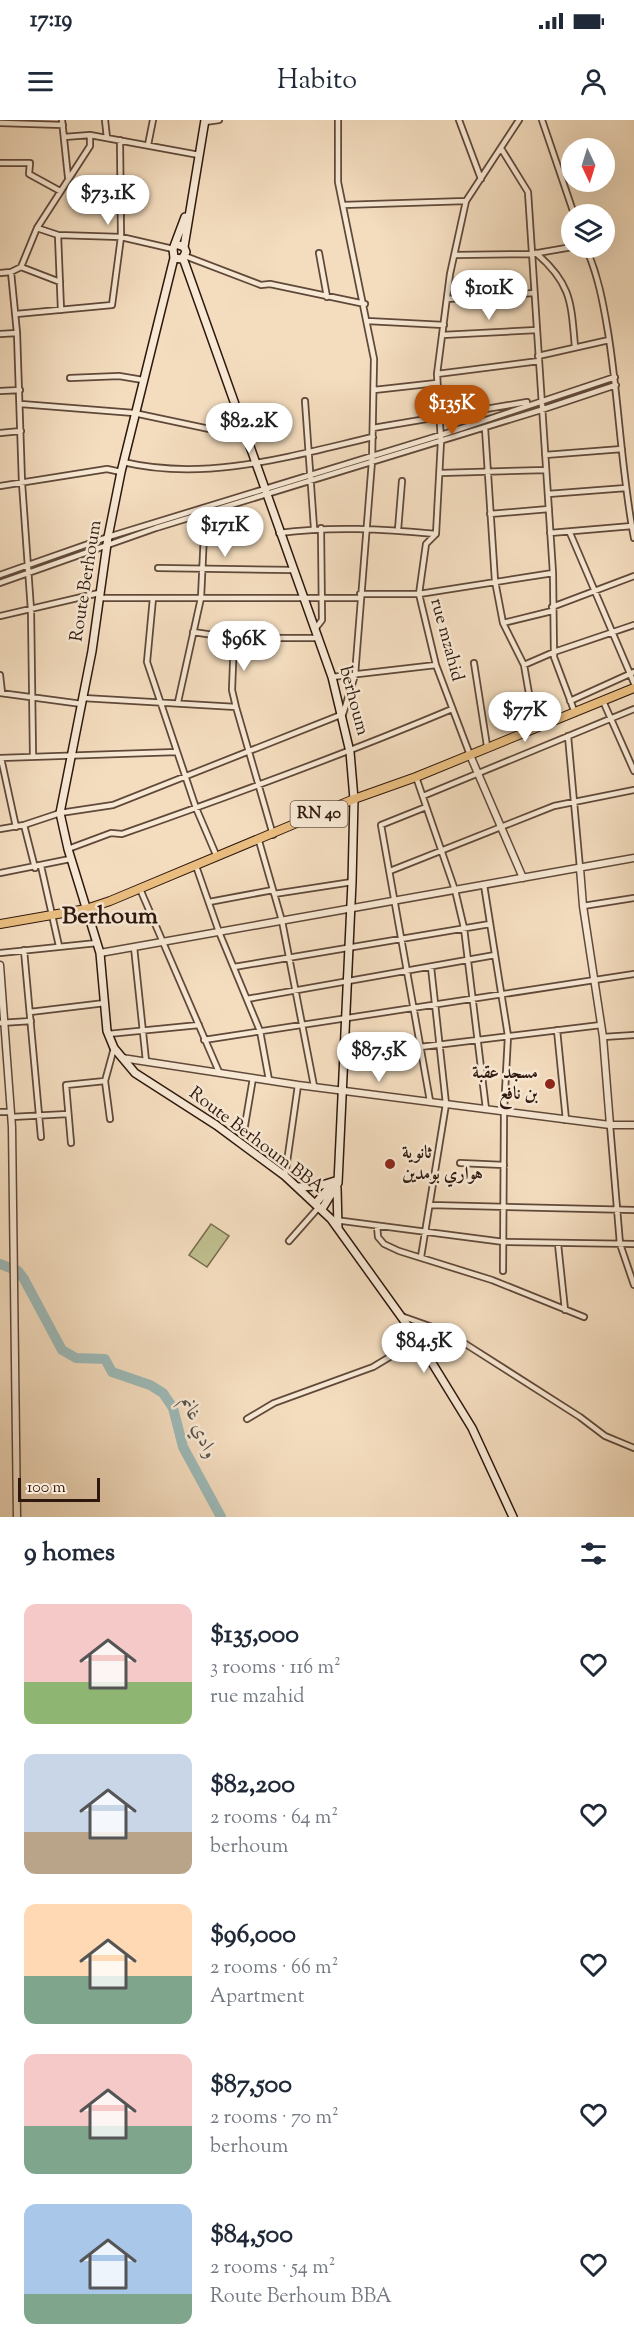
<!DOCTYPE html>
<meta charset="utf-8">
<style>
:root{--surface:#fff;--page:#f6f6f7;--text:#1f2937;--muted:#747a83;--accent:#b45309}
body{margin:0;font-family:"Sorts Mill Goudy",Amiri,serif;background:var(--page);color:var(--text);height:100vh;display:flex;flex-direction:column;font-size:22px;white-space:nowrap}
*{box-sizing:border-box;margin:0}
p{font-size:20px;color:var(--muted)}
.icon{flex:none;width:33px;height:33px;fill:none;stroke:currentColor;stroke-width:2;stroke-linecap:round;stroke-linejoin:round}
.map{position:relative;height:1397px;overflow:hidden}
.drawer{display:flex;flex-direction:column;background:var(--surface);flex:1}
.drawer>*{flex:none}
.needle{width:39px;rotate:176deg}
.buttons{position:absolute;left:561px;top:18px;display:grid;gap:12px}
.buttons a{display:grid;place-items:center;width:54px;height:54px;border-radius:50%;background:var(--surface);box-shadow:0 6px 24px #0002;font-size:30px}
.scale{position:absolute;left:18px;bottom:15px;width:82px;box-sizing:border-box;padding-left:6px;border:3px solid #2e180e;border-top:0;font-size:16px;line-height:21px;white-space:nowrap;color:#2e180e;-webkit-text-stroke:4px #f8e9d5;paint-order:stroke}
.price{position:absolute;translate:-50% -51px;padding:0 14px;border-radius:21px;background:#fff;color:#222;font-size:20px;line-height:39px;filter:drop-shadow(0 2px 3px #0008)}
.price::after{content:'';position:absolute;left:50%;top:36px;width:18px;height:14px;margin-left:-9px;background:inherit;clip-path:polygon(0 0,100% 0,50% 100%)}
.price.active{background:var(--accent);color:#fff}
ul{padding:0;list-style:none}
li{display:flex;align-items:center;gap:18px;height:150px;padding:0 24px}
li span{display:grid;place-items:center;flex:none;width:168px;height:120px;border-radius:12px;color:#555}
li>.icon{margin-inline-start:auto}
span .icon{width:72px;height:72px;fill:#fffc;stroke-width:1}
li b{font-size:26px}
h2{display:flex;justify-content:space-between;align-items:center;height:72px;padding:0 24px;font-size:26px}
.status{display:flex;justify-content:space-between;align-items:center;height:42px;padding:0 30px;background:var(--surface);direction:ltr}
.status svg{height:16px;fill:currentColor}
header{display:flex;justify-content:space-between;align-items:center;height:78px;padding:0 24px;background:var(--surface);font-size:27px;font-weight:600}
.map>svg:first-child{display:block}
</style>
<div class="status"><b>17:19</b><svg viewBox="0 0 49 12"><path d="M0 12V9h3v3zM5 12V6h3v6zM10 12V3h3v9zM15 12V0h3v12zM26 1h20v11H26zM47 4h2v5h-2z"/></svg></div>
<header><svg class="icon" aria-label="menu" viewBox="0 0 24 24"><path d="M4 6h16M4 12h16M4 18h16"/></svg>Habito<svg class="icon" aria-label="person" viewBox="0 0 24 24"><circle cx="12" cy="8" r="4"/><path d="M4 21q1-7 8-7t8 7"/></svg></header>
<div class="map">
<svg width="634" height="1397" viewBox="0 0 634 1397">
<rect width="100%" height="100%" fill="#f4ddbf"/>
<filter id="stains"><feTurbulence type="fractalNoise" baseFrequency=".00333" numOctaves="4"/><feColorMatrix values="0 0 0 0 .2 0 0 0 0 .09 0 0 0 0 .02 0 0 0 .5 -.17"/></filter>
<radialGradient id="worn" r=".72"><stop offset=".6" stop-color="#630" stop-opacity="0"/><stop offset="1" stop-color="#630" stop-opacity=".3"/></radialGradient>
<!-- green -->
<path fill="#c0bf8f" stroke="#776c4e" stroke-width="1.5" d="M 211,1104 L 229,1116 L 207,1147 L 189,1135 Z"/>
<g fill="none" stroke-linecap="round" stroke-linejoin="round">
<!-- river -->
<path stroke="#9dbab8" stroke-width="10" d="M 0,1144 L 18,1151 L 24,1159 L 62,1230 L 76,1238 L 105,1239 L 112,1252 L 150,1265 L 163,1273 L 173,1288 L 183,1327 L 221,1397"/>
<!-- minor casing -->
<g stroke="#60493a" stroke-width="8">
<path id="minor" d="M 62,0 L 68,57
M 105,0 L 107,18
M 459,0 L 481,59
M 542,0 L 574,94
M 205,2 L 219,0
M 0,3 L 63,5
M 64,17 L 90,15 L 199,35
M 148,25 L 153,0
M 502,30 L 528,72 L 553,453 L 554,537 L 575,593
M 0,43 L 30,43 L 29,54 L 60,71
M 343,85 L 466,81
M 37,108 L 58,115 L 121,117 L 173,129
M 58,115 L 61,190
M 586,128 C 598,155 603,182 608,212 C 619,280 621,350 634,418
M 319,133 L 327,177
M 536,133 C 572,164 571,183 575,227
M 455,135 L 532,134 L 572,127
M 185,136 L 261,165 L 270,164 L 365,184
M 21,147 L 60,162
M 11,152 L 21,147 L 37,108 L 90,26 L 90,15
M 0,153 L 11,152 L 17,213 L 22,363 L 31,490 L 33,636
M 447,179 L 534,173
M 16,194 L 112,185 L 121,117 L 120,20
M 367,201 L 444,205
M 0,214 L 17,213
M 442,215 L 537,210
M 538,236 L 609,220
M 437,254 L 539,241
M 70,258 L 119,256 L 143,260
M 374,270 L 437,263
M 0,271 L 20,270
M 305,281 L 314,408
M 21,284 L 134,293 L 247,317
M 373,308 L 527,282
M 485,308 L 495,461 L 503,503 L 524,545 L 532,591
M 0,313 L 21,311
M 545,335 L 622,329
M 123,342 C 207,362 291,336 373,317
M 440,353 L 546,350
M 0,366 L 107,349 L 121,352
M 548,374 L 626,368
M 490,394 L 549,389
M 398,410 L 402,361
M 279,413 C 333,406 382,409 436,414
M 550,413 L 632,406
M 570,413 L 634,563
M 158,448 L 292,450
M 0,455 L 108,417 L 441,315 L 615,257
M 0,463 L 156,408 L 541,290 L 616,265
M 360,474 L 419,474 L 553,453
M 99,478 L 359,478
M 153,478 L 147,542 L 196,688 L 217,737
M 552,487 L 634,456
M 0,496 L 99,473
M 503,503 L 552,491
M 315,509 L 322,500 L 321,408
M 193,512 L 234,518 L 318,518
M 234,518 L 232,570 L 236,587
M 474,543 L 487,626
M 524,545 L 554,532 L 634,505
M 0,555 L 2,573
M 332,557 L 436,545
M 0,573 L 82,584
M 83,578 L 236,587 L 273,715
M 570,581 L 634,552
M 603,581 L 634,651
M 178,582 L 201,478 L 205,392
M 568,616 L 580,748
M 470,635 L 436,545 L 419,474 L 426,424 L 436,414 L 441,321 L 437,254 L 450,154 L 466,81 L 519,0
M 0,638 L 177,632
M 1,638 L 16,707
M 416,657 L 455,770 L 464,808 L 486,989
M 423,676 L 634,589
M 426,687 L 381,705 L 430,981
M 24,705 L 35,748
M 0,709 L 24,705 L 60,693 L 113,685 L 343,594 L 355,555 L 372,341 L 374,239 L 338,62 L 338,0
M 259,721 L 282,801 L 314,966
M 68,729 L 111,713 L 122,714 C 233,675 343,635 452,589
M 41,746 L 59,826
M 196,746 L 219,812 L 260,911 L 269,960
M 390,751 L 554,686 L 634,670
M 0,753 L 70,739
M 484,765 L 508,916 L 504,991 L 503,1151
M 140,769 L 219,952
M 274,774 L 352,762
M 209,782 L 273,770
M 583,786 L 634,778
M 134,827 L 146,941
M 24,830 L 41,1017
M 0,833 L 97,823
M 234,847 L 490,804
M 247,879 L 495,835
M 30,892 L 105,883
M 0,903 L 31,901
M 557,910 L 566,1000
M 108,914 L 199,905
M 603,917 L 634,915
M 204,920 L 634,854
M 420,927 L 601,905
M 105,961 L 110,999
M 0,992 L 11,992
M 11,997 L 68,994
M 610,1005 L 620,1124 L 634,1165
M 244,1011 L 253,958
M 71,1023 L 66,965 L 105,961 L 114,928
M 460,1043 L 504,1045
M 285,1056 L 298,965
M 430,1085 L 634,1090
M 335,1100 L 504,1122 L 634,1124
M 377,1106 L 378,1117 L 384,1124 L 399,1131 L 492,1160 L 584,1197
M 289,1121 L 319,1087
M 558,1124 L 565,1190
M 421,1137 L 446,984 L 431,847
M 404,1197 L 435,1208 L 464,1223 L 580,1297 L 605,1316 L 634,1328
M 247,1299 L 274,1283 L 373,1247 L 418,1220"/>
</g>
<!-- tertiary casing -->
<g stroke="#60493a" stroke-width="9">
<path id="tertiary" d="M 470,635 L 523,758
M 580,748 L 583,786 L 603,917 L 610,1005
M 100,833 L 634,738
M 0,845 L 12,1007 L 17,1397
M 122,938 L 298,965 L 610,1005 L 634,1005"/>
</g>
<!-- secondary casing -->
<g stroke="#2e180e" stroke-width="10">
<path id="secondary" d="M 176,124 L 184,127 L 186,132 L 182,139 L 174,138 L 173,129 L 185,97
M 184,127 L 205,0
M 174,138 L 121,352 L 108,417 L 92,531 L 60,693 L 68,729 L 100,833 L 107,911 L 114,928 L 135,953 L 216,1005 L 285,1056 L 331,1099 L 418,1220 L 472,1308 L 513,1397
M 183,138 L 332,557 L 350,632 L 354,679 L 352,762 L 338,1063 L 322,1089
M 298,1067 L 319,1066 L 335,1061
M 337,1068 L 338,1108
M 316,1083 L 333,1063"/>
</g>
<!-- primary casing -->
<g stroke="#2e180e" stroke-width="10">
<path id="primary" d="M 0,804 L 86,789 L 110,781 L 354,679 L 416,657 L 634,568"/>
</g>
<!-- minor -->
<use href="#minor" stroke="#f8e9d5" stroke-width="4.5"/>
<!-- tertiary -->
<use href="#tertiary" stroke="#f8e9d5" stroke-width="6"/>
<!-- secondary -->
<use href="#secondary" stroke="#f8e9d5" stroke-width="7"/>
<!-- primary -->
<use href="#primary" stroke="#eabe80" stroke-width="8"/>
</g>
<!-- markers -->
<g fill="#8f2418" stroke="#f8e9d5" stroke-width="2">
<circle cx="550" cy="964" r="6"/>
<circle cx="390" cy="1044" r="6"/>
</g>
<g text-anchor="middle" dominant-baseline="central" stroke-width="5" stroke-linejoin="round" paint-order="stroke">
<!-- shield labels -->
<rect fill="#f8e9d5" stroke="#6b574a" stroke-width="1.5" x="290.5" y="681" width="57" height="26" rx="4.5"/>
<g font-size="16" font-weight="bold" fill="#2e180e">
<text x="319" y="694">RN 40</text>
</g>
<!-- street labels -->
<g font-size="18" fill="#2e180e" stroke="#f8e9d5">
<text transform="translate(87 461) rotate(-81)">Route Berhoum</text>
<text transform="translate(446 520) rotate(75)">rue mzahid</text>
<text transform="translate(353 581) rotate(75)">berhoum</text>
<text transform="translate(256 1021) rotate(37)">Route Berhoum BBA</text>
</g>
<!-- poi labels -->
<g font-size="18" font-weight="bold" fill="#2e180e" stroke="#f8e9d5" text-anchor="end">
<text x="538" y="954">مسجد عقبة<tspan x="538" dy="21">بن نافع</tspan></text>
<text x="402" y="1034" text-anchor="start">ثانوية<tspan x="402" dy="21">هواري بومدين</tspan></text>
</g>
<!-- water labels -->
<g font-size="20" font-style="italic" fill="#55514a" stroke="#f8e9d5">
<text transform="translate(198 1308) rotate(67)">وادي غانم</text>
</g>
<!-- district labels -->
<g font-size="24" font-weight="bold" fill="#2e180e" stroke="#f8e9d5">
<text x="110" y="797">Berhoum</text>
</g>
</g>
<rect width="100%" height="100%" filter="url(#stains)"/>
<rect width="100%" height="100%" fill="url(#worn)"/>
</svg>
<div class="buttons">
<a><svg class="needle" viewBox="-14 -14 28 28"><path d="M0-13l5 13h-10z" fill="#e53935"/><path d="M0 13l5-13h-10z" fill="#747a83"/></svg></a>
<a><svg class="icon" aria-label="layers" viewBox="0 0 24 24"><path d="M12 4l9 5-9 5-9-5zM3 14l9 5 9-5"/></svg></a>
</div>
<div class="scale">100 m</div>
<b class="price" style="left:108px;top:106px">$73.1K</b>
<b class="price" style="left:489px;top:201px">$101K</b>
<b class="price active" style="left:452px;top:316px">$135K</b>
<b class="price" style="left:249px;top:334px">$82.2K</b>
<b class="price" style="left:225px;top:438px">$171K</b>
<b class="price" style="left:244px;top:552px">$96K</b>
<b class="price" style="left:525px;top:623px">$77K</b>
<b class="price" style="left:379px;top:963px">$87.5K</b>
<b class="price" style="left:424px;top:1254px">$84.5K</b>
</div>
<section class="drawer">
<h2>9 homes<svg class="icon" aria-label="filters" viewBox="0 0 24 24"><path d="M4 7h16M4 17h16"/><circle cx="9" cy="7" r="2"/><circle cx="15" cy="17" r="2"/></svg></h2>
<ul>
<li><span style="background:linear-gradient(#f6c9c9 65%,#8fb573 0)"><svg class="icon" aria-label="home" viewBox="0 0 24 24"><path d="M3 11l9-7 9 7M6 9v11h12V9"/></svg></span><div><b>$135,000</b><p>3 rooms · 116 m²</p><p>rue mzahid</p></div><svg class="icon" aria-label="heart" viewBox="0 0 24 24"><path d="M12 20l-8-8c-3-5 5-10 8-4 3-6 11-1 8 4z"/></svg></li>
<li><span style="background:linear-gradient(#c9d6e8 65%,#b9a48a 0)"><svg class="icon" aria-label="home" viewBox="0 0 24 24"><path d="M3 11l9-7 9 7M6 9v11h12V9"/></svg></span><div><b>$82,200</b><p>2 rooms · 64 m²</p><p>berhoum</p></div><svg class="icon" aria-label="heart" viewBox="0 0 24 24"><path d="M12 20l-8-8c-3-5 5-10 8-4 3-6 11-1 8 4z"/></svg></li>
<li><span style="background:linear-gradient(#ffd9b3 60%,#7fa58c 0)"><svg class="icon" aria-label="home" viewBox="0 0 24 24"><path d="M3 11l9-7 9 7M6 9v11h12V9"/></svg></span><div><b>$96,000</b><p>2 rooms · 66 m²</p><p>Apartment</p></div><svg class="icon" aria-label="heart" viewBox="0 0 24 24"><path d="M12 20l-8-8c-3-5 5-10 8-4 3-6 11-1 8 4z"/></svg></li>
<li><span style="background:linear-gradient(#f6c9c9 60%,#7fa58c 0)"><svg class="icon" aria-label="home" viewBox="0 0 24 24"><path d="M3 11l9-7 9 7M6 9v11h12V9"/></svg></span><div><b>$87,500</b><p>2 rooms · 70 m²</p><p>berhoum</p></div><svg class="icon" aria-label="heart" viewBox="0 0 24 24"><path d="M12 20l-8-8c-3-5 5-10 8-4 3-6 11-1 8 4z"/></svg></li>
<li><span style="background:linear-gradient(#a9c7e8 75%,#7fa58c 0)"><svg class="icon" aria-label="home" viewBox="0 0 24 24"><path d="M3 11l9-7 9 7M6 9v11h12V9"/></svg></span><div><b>$84,500</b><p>2 rooms · 54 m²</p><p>Route Berhoum BBA</p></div><svg class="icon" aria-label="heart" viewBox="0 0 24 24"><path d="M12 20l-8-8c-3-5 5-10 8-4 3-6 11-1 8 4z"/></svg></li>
</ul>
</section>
